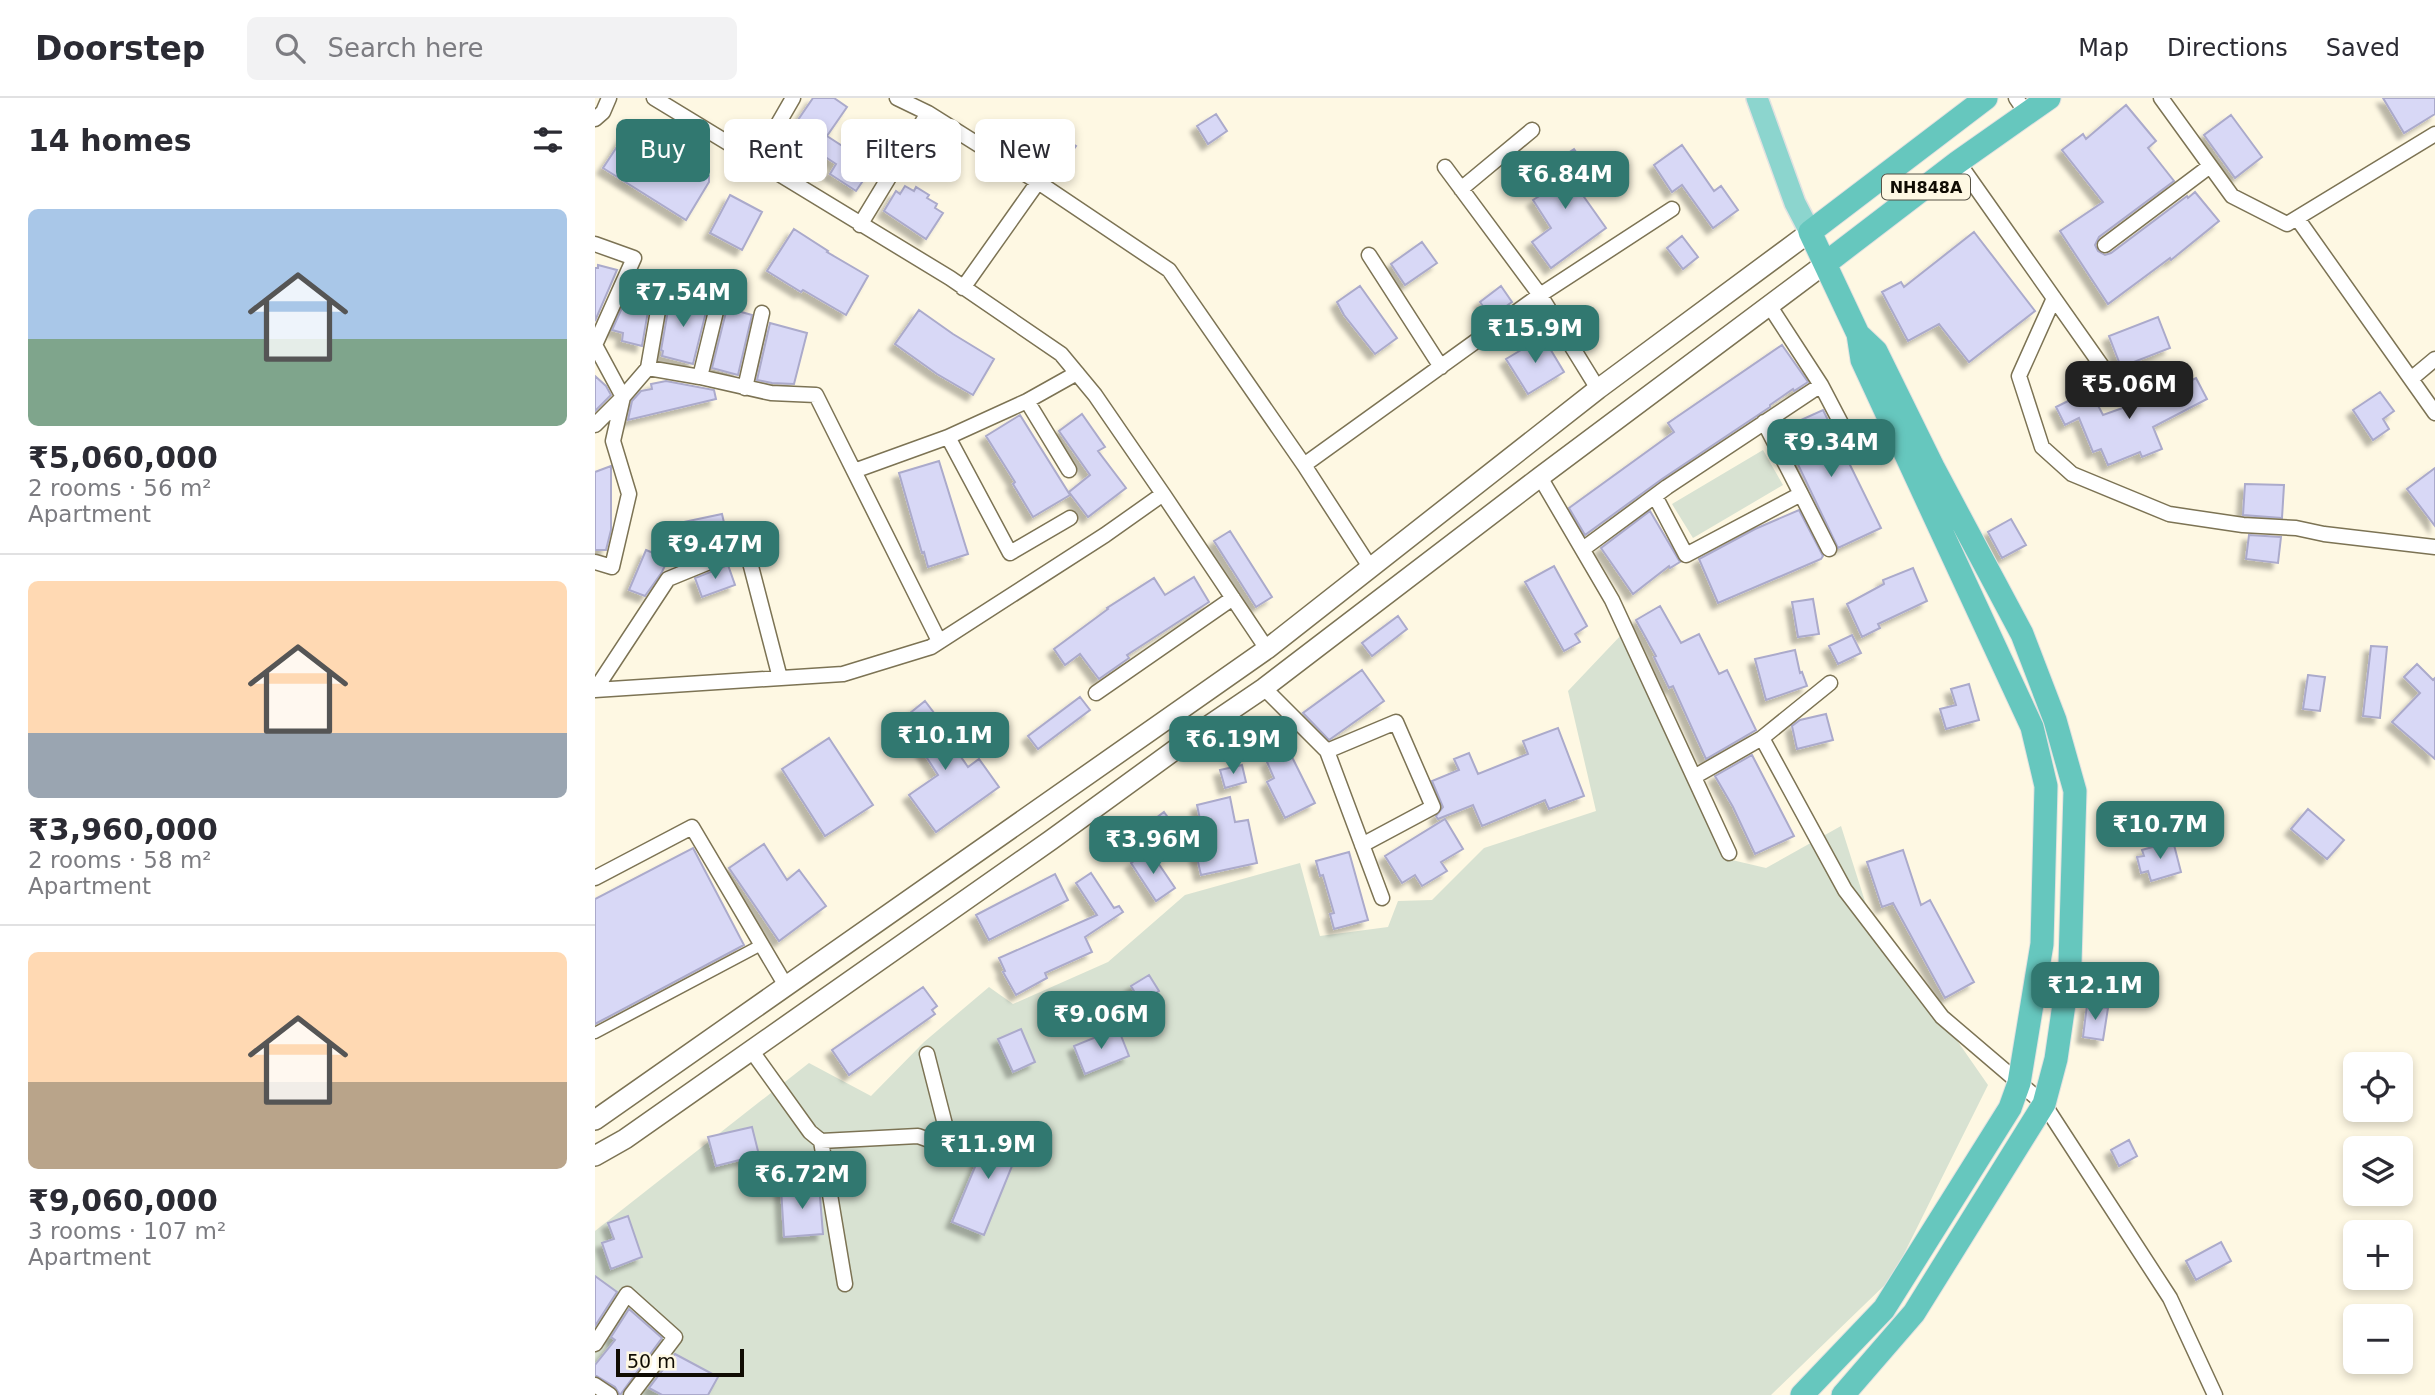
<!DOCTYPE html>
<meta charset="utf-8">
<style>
:root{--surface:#fff;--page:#f2f2f3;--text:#2b2b33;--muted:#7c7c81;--line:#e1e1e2;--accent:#317870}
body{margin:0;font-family:"DejaVu Sans",sans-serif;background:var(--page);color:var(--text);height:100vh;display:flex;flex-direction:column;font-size:26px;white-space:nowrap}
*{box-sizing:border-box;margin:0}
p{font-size:23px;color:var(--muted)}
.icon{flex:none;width:38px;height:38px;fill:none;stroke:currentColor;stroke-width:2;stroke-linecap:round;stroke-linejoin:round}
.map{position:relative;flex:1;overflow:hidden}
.details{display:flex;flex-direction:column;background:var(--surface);width:595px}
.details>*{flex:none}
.banner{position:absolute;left:21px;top:21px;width:665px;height:63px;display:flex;gap:14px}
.controls{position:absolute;left:1748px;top:954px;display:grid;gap:14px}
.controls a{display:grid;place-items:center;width:70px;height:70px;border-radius:10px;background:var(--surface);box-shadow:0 4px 10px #0003;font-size:35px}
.scale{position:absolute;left:21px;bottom:18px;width:128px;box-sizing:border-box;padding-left:7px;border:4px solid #100c03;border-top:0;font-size:19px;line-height:24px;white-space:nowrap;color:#100c03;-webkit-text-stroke:5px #fef8e3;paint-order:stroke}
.price{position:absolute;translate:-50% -60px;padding:0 16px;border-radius:14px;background:var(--accent);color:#fff;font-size:23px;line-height:46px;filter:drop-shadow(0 2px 4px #0008)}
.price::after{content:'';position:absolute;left:50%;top:42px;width:21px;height:16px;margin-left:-10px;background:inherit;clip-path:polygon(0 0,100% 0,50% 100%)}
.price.on{background:#222;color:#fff}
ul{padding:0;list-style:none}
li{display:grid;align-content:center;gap:14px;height:371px;padding:0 28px}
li+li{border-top:2px solid var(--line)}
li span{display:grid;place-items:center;height:217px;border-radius:10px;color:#555}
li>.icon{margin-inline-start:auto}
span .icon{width:126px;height:126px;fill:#fffc;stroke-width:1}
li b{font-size:30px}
h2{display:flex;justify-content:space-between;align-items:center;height:84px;padding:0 28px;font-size:30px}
.tag{padding:0 24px;border-radius:10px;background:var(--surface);box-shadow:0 4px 10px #0003;font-size:24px;line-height:63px}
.tag.on{background:var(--accent);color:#fff}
header{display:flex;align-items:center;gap:42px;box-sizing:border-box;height:98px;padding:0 35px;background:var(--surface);border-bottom:2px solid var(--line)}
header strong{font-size:33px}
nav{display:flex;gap:38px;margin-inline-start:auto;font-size:24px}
.search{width:490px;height:63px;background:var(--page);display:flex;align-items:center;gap:18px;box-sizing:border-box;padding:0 24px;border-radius:10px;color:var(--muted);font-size:26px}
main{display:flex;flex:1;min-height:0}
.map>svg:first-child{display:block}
</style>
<header>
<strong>Doorstep</strong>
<div class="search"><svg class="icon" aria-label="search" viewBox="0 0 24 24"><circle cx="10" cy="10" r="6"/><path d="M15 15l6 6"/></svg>Search here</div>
<nav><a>Map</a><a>Directions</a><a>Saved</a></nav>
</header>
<main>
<section class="details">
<h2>14 homes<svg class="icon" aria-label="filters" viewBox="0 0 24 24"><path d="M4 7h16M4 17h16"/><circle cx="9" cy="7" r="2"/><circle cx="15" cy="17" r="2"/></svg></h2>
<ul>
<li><span style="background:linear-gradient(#a9c7e8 60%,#7fa58c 0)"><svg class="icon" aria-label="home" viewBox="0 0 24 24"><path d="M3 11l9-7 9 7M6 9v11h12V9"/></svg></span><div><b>₹5,060,000</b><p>2 rooms · 56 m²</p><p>Apartment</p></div></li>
<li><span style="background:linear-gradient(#ffd9b3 70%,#9aa5b1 0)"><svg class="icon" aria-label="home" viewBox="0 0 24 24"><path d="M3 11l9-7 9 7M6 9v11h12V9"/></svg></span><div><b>₹3,960,000</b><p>2 rooms · 58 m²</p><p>Apartment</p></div></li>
<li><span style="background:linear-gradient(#ffd9b3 60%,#b9a48a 0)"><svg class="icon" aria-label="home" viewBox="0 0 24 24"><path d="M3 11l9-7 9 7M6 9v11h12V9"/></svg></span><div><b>₹9,060,000</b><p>3 rooms · 107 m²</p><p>Apartment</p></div></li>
</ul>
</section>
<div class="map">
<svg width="1840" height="1297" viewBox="0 0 1840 1297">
<defs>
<filter id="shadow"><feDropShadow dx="-6" dy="6" stdDeviation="2" flood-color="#0004"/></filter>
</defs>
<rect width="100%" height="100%" fill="#fef8e3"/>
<!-- green -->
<path fill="#d8e2d2" d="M 1168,352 L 1188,387 L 1098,440 L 1077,406 Z
M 1028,535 L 1137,762 L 1171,770 L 1246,728 L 1274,816 L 1393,987 L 1297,1180 L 1176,1297 L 0,1297 L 0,1133 L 214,965 L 276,998 L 329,944 L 394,889 L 418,906 L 513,864 L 590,797 L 705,765 L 725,838 L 793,829 L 803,803 L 837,802 L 889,750 L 1001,713 L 973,593 Z"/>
<!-- building -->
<path fill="#d8d8f6" stroke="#abaacb" stroke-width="2" filter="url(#shadow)" d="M 218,0 L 239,0 L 252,9 L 232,38 L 278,68 L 261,93 L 235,76 L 241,66 L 194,35 Z
M 1788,0 L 1840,0 L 1840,16 L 1809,35 Z
M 1531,7 L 1561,43 L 1553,50 L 1579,83 L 1504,139 L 1500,147 L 1503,153 L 1510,157 L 1516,155 L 1592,98 L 1593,100 L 1600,94 L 1624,123 L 1576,162 L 1575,160 L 1513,206 L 1465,133 L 1508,104 L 1467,52 L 1488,36 L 1491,41 Z
M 621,16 L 632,33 L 613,46 L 602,28 Z
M 1636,17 L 1667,59 L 1640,80 L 1609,37 Z
M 35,29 L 114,78 L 114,84 L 91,122 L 8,70 Z
M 455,31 L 481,48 L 468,66 L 443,49 Z
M 1087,47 L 1119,93 L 1126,88 L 1143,112 L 1118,130 L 1087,87 L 1077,94 L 1059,67 Z
M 979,51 L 993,71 L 977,82 L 1011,130 L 956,170 L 937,144 L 956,130 L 938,102 L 954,92 L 943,75 Z
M 310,88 L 319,93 L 321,89 L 334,97 L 332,100 L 342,106 L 340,110 L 348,115 L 331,141 L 289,113 L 301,93 L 305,96 Z
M 135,97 L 167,114 L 147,152 L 115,135 Z
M 199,131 L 233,153 L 232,154 L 273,178 L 251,217 L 208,192 L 206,194 L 172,173 Z
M 1379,134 L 1440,213 L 1374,264 L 1344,226 L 1313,243 L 1287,194 L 1306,184 L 1309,189 Z
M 1087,138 L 1103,159 L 1088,171 L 1072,150 Z
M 827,144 L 842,165 L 810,187 L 796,166 Z
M 3,167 L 22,172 L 0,223 L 0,170 L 3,170 Z
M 765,188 L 802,240 L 780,256 L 749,217 L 742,204 Z
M 906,188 L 917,204 L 896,219 L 885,204 Z
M 35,192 L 56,196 L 47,248 L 27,243 L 28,235 L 17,232 Z
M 82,198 L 113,206 L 98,266 L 67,258 L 68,253 L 66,252 L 75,201 L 81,202 Z
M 132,210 L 157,217 L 143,277 L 117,270 Z
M 324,212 L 358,236 L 399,261 L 378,297 L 342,276 L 300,246 Z
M 1563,219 L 1575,250 L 1526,269 L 1514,238 Z
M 175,225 L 212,235 L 199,286 L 177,285 L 162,282 Z
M 948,239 L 969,274 L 933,296 L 911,261 Z
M 1187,247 L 1213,284 L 1199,293 L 1198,291 L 1175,307 L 1175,309 L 1067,381 L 990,437 L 974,410 L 1079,334 L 1073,325 Z
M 0,278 L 11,288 L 16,297 L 0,313 Z
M 1601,280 L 1612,301 L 1558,329 L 1567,351 L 1547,359 L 1545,354 L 1513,367 L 1506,351 L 1498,354 L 1484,320 L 1470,327 L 1461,309 L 1495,292 L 1508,317 L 1547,303 L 1548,306 Z
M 71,283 L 119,292 L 121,301 L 33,322 L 37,303 L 46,293 L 57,291 L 56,286 Z
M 1785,294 L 1799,313 L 1788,321 L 1794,331 L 1778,342 L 1758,312 Z
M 1228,312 L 1286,430 L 1243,450 L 1186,331 Z
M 487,316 L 510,349 L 503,353 L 531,390 L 493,419 L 474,394 L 495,377 L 464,333 Z
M 425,317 L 475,397 L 438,419 L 418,386 L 420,384 L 391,338 Z
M 344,363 L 373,456 L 333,469 L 329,454 L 327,455 L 304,375 Z
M 16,368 L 16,432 L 11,452 L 0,452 L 0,374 Z
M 1840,370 L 1840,428 L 1812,391 Z
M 1650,386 L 1689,387 L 1687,420 L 1648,417 Z
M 1204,412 L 1228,458 L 1226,461 L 1123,505 L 1104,461 L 1160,431 Z
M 1055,413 L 1085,464 L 1075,470 L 1074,468 L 1038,496 L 1006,450 Z
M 127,416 L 134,446 L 93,462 L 84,425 Z
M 1416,421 L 1431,447 L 1407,460 L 1393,434 Z
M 635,433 L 677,499 L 661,509 L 619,443 Z
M 1654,437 L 1686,439 L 1683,465 L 1651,461 Z
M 51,452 L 73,461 L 67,474 L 50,498 L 34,492 Z
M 133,467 L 140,487 L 107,499 L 100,480 Z
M 959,468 L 992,528 L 980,536 L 985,544 L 969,553 L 930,484 Z
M 1318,470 L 1332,503 L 1283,526 L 1285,530 L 1267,539 L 1252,506 L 1289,486 L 1288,482 Z
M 599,479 L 614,504 L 532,557 L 534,560 L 504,581 L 485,556 L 470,567 L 459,551 L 513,511 L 512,510 L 559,480 L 570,497 Z
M 1218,501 L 1224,536 L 1203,539 L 1197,504 Z
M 1065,508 L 1086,545 L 1104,536 L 1124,576 L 1132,572 L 1161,632 L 1111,661 L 1078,588 L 1074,590 L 1059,559 L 1061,558 L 1041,522 Z
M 803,518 L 812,531 L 777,558 L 767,545 Z
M 1257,537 L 1266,555 L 1243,566 L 1234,548 Z
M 1776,548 L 1792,549 L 1785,620 L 1768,618 Z
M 1200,552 L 1205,575 L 1207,574 L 1212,588 L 1171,602 L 1160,561 Z
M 1822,566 L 1838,582 L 1840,580 L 1840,661 L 1797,624 L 1825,595 L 1809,579 Z
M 767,572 L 789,603 L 734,642 L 708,615 Z
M 1713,577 L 1730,579 L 1725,613 L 1708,611 Z
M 1374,586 L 1384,622 L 1351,631 L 1345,611 L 1361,607 L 1356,591 Z
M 485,599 L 495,612 L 443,651 L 433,638 Z
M 330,603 L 346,624 L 343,626 L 373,669 L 384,661 L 404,689 L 341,734 L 314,697 L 343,677 L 321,643 L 319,644 L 304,624 Z
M 1231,616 L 1238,642 L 1202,651 L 1197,628 L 1205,622 Z
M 963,630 L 989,698 L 954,711 L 950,702 L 887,728 L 878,707 L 843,721 L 841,718 L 848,709 L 837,683 L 864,672 L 859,661 L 874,655 L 883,676 L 933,656 L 928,643 Z
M 234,640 L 278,707 L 230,738 L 187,671 Z
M 694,653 L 720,705 L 690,720 L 672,684 L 679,680 L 672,664 Z
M 1157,657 L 1199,738 L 1160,756 L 1138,709 L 1120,678 Z
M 647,667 L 651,684 L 630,690 L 625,672 Z
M 635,699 L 640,724 L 653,722 L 662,765 L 606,777 L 596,734 L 607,731 L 602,707 Z
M 1713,711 L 1749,742 L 1732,761 L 1696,731 Z
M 569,714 L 580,729 L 547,754 L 536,739 Z
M 850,721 L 868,751 L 846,764 L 852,773 L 827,788 L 820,777 L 807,785 L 790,758 Z
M 1578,743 L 1586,774 L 1556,783 L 1553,773 L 1546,775 L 1542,759 L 1549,758 L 1547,752 Z
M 169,746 L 192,782 L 204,772 L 231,808 L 184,843 L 134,770 Z
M 98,750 L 149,847 L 0,926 L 0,801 Z
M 1308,752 L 1326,807 L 1335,802 L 1379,884 L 1350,900 L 1298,805 L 1287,809 L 1272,764 Z
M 555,753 L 580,790 L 561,803 L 536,765 Z
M 754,754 L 773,822 L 739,831 L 735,816 L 739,815 L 728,777 L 725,778 L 721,763 Z
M 496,775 L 519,810 L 524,808 L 528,814 L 490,839 L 497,854 L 450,875 L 452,880 L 421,897 L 408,874 L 410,873 L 404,860 L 502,817 L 481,785 Z
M 460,776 L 473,802 L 394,842 L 381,817 Z
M 554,877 L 564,893 L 546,905 L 536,888 Z
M 328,889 L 342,908 L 337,912 L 340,916 L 254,977 L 237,952 Z
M 1492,907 L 1513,910 L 1508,942 L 1488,939 Z
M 523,930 L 534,958 L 490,976 L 479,948 Z
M 426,931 L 440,964 L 418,974 L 403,941 Z
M 397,1028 L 428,1041 L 389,1137 L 357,1124 Z
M 157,1029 L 164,1057 L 121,1068 L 113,1039 Z
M 1534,1042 L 1542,1058 L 1524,1068 L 1516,1052 Z
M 224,1087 L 228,1136 L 189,1139 L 186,1090 Z
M 33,1118 L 47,1159 L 16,1171 L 7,1145 L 19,1141 L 13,1125 Z
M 1626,1144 L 1636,1163 L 1601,1182 L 1591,1163 Z
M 0,1178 L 22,1194 L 0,1228 Z
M 34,1211 L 67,1240 L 25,1297 L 20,1289 L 0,1277 L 0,1267 L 20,1242 L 16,1239 Z
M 80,1256 L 123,1279 L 113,1297 L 67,1297 L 54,1290 Z"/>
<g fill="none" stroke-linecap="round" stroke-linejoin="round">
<!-- pedestrian casing -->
<g stroke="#7c7354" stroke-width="13">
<path id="pedestrian" d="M 0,935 L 166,847"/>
</g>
<!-- minor casing -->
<g stroke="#7c7354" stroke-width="17">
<path id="minor" d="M 59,0 L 355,180 L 466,256 L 500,297 L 568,396
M 302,0 L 333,15 L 443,84 L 574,172 L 709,367 L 775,469
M 1421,0 L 1432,16
M 1566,0 L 1637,98 L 1692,126 L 1840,36
M 0,21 L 8,14 L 14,0
M 161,64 L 198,0
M 1363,64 L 1523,291
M 850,69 L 945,197 L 1003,291
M 866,91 L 937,32
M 1702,120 L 1840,315
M 265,127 L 333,15
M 0,146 L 39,160 L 0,247 L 28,299 L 53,270 L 105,279 L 176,295 L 221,297 L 344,543
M 1510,147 L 1615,68
M 774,157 L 846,269
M 368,190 L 443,84
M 1459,200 L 1424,278 L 1447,349 L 1477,376 L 1574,416 L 1648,427 L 1701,430 L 1729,436 L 1840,449
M 1174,207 L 1226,287 L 1260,352
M 53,270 L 68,184
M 105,279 L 123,205
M 1816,281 L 1840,261
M 150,290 L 167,215
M 432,303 L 474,372
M 0,327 L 27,300
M 353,339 L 432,303 L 482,275
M 709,367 L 945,197 L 1077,111
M 259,373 L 353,339 L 415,455 L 475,420
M 945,379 L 1017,502 L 1134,755
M 1206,396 L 1234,451
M 1060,398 L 1091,457 L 1206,396 L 1169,324
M 988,451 L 1072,389 L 1226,287
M 0,464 L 17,469 L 34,396 L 18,343 L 28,299
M 185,580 L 151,449 L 73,481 L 0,592 L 248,576 L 336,549 L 510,437 L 568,396 L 672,551
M 1235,585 L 1167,640 L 1250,792 L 1347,919 L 1449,1006 L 1575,1200 L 1620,1297
M 669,590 L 732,653 L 787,800
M 501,595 L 638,500
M 732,653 L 801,624 L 838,709 L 767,747
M 1099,679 L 1167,640
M 0,780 L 97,729 L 191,888
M 156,952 L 215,1034 L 226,1043 L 250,1186
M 226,1043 L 323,1038 L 356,1050 L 332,956
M 0,1246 L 32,1196 L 80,1239 L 36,1297
M 0,1287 L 15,1297"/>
</g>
<!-- secondary casing -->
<g stroke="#7c7354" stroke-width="22">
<path id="secondary" d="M 0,1022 L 672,551 L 1003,291 L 1215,134
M 0,1058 L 30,1041 L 456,742 L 610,630 L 669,590 L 945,379 L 1231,165"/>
</g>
<!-- primary casing -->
<g stroke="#e2e2e1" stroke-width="24">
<path id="primary" d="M 1162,0 L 1200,105 L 1215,134"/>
</g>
<!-- trunk casing -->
<g stroke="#e2e2e1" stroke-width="25">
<path id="trunk" d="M 1231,165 L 1363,64 L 1454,0
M 1207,1297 L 1289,1211 L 1415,1010 L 1424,985 L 1447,846 L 1451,688 L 1437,629 L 1267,262 L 1263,236 L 1215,134 L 1391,0
M 1248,1297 L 1319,1215 L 1449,1006 L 1461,961 L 1475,865 L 1480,693 L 1460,622 L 1427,536 L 1339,371 L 1281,253 L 1263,236"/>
</g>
<!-- pedestrian -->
<use href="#pedestrian" stroke="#fff" stroke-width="10"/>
<!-- minor -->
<use href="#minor" stroke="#fff" stroke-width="14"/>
<!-- secondary -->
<use href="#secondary" stroke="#fff" stroke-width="19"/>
<!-- primary -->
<use href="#primary" stroke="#8cd5ce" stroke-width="21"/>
<!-- trunk -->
<use href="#trunk" stroke="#66c7be" stroke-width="23"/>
</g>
<g text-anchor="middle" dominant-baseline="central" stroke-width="5" stroke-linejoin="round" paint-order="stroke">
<!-- shield labels -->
<rect fill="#fef8e3" stroke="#575346" stroke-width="2" x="1287" y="76.5" width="88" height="25" rx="5"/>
<g font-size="16" font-weight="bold" fill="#100c03">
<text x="1331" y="89">NH848A</text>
</g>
</g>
</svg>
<div class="controls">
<a><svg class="icon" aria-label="locate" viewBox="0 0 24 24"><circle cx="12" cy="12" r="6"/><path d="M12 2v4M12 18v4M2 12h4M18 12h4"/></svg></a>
<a><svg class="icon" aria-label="layers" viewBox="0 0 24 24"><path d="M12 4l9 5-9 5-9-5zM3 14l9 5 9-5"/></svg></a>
<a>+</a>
<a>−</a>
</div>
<div class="scale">50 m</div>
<b class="price" style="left:970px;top:113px">₹6.84M</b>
<b class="price" style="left:88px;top:231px">₹7.54M</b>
<b class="price" style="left:940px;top:267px">₹15.9M</b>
<b class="price on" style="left:1534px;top:323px">₹5.06M</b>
<b class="price" style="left:1236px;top:381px">₹9.34M</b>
<b class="price" style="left:120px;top:483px">₹9.47M</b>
<b class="price" style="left:350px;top:674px">₹10.1M</b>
<b class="price" style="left:638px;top:678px">₹6.19M</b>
<b class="price" style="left:1565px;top:763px">₹10.7M</b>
<b class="price" style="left:558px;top:778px">₹3.96M</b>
<b class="price" style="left:1500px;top:924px">₹12.1M</b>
<b class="price" style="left:506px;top:953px">₹9.06M</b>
<b class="price" style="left:393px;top:1083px">₹11.9M</b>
<b class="price" style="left:207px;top:1113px">₹6.72M</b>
<div class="banner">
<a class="tag on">Buy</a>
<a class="tag">Rent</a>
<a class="tag">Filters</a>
<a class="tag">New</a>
</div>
</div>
</main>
